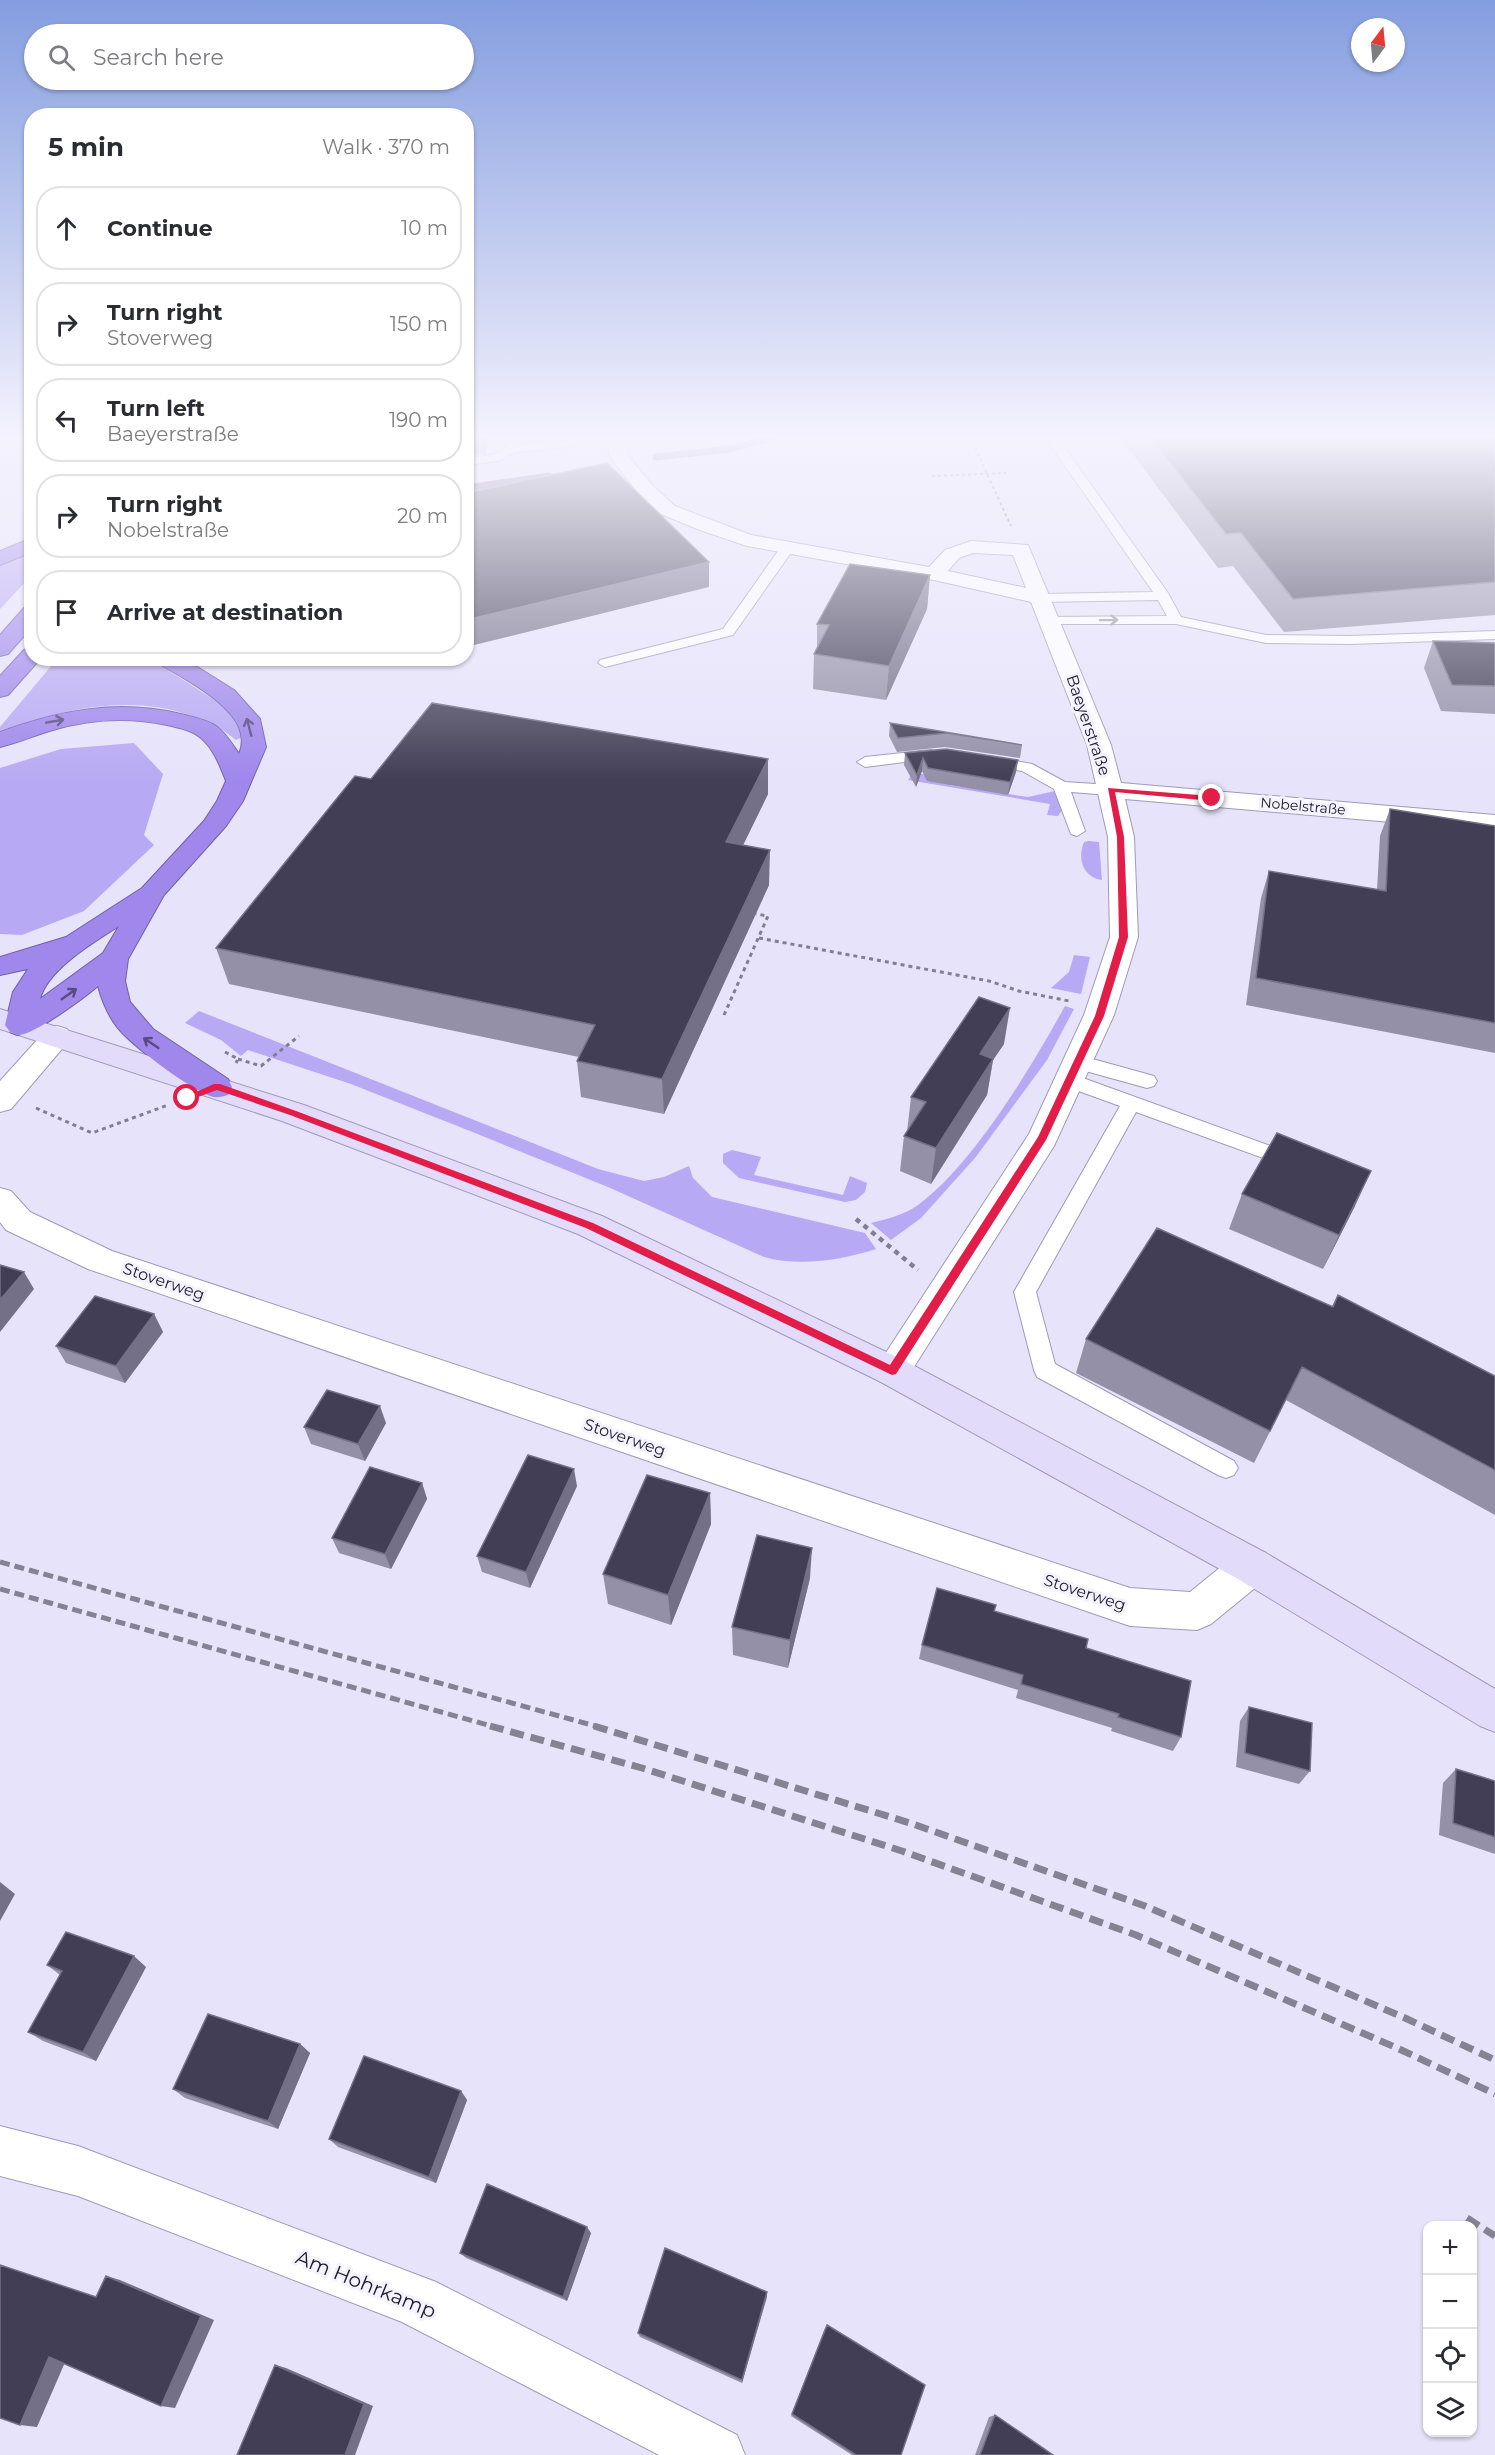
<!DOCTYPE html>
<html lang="en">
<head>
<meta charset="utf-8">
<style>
	:root { --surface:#fff; --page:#f7f7f7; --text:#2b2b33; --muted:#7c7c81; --line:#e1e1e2 }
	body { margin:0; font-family:Montserrat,sans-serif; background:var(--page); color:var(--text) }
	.controls { position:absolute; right:18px; bottom:18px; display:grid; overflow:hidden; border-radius:12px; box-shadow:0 2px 4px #0004 }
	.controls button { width:54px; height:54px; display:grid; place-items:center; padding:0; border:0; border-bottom:2px solid var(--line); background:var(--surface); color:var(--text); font:30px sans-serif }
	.compass { position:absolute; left:1351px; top:18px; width:54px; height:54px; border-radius:50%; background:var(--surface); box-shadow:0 2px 4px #0004; rotate:16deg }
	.stop { position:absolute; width:18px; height:18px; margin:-14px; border:4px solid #e11d48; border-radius:50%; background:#fff }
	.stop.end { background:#e11d48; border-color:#fff; box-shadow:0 2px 6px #0008 }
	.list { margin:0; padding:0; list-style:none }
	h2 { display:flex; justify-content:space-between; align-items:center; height:78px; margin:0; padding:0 24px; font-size:26px }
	h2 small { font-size:20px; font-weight:400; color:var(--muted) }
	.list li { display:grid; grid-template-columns:39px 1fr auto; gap:18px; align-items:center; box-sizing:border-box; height:84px; margin:0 12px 12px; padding:0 12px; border:2px solid var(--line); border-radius:24px }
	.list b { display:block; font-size:22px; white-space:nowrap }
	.list p { margin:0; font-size:20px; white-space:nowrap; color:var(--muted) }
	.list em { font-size:20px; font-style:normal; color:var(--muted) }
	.icon { flex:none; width:33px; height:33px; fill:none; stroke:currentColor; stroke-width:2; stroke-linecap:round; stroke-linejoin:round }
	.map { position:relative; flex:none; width:1495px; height:2455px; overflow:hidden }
	.search { position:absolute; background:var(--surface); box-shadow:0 2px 4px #0004; left:24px; top:24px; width:450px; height:66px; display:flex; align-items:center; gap:15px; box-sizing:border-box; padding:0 21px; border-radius:33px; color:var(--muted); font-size:22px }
	.panel { position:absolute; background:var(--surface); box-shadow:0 2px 4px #0004; left:24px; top:108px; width:450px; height:558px; border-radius:24px }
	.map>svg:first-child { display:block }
	.green { fill:#b8a9f4 }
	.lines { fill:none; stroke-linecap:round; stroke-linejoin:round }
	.stream { stroke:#6c5e9e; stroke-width:7 }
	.lane-casing { stroke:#9f9ab6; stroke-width:2 }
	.street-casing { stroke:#9f9ab6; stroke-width:2 }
	.secondary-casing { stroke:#9f9ab6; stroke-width:2 }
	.highway-casing { stroke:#7161a6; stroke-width:2 }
	.path-far2 { stroke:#827f90; stroke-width:2; stroke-dasharray:3 3; stroke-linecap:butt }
	.path-far1 { stroke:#827f90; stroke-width:3; stroke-dasharray:4 4; stroke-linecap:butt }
	.path { stroke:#827f90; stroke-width:4.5; stroke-dasharray:5 5; stroke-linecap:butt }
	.lane { fill:#fff; fill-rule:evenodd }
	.street { fill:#fff; fill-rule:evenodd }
	.secondary { fill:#e2dbf9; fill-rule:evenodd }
	.highway { fill:#9f87ec; fill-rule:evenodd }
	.rail-far1 { stroke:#858293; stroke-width:5; stroke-dasharray:10 5; stroke-linecap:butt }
	.rail { stroke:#858293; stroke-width:7; stroke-dasharray:14 7; stroke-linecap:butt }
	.wall { fill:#9490a8 }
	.shaded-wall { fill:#747088 }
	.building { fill:#423e56; stroke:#747088; stroke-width:1.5 }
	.oneway { stroke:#99989d }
	.oneway2 { stroke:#574b7f }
	.route { fill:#e11d48 }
	.labels { text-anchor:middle; stroke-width:6; stroke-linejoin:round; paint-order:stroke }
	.far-street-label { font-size:14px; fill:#1c1a25; stroke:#f4f2fe }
	.street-label { font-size:16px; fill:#1c1a25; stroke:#f4f2fe }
	.near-street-label { font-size:20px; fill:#1c1a25; stroke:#f4f2fe }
</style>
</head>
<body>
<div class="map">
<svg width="1495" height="2455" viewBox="0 0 1495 2455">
	<rect width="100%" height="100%" fill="#e7e3fb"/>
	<path class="green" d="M 31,551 L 31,576 L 0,609 L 0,565 Z
		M 149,658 L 227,708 L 243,737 L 236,740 C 229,735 222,729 214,724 C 208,720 199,718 192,716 C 128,693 62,710 0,731 L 0,727 L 57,659 Z
		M 134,743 L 163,774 L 144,835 L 154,845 L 84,911 L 22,935 L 0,934 L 0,768 L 61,749 Z
		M 912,774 L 928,774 L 950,783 L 950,785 L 1028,797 L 1055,791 L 1062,810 L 1058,816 L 1047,815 L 1050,804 L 908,780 Z
		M 1089,841 L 1099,842 L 1102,880 C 1083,877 1077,859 1084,842 Z
		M 1074,955 L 1090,957 L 1081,994 L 1051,988 L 1069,972 Z
		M 1065,1006 L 1074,1009 L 1047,1060 L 975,1158 L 921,1218 L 891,1240 L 871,1223 C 887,1219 904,1215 918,1205 C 973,1165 1032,1066 1065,1006 Z
		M 199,1011 L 598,1169 L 644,1181 L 664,1177 L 689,1166 L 693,1178 L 712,1197 L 865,1233 L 876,1249 C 841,1260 800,1267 764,1257 L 608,1187 L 475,1133 L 351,1084 L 248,1050 L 241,1056 L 221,1040 L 185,1023 Z
		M 732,1150 L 761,1157 L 754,1175 L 843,1195 L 850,1176 L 867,1183 L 865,1192 L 856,1200 L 845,1202 L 739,1178 L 723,1163 L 723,1154 Z"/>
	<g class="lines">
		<path class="stream" d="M 656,457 L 730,449 L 773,437
			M 466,488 L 549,476"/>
		<defs>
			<path id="lane" d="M 512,437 L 524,437 L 521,445 L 579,437 L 576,443 L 569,447 L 516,452 L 498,461 L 466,465 L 466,457 C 486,456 504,458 512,437 Z
				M 1045,437 L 1057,437 L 1168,593 L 1181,617 L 1266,635 L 1350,636 L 1495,631 L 1495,639 L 1350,644 L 1266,643 L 1176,624 L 1045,624 L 1043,621 L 1050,617 L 1167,616 L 1158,600 L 1040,602 L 1033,598 L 1040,594 L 1153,592 Z
				M 788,543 L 795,547 L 733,635 L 605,667 L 598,663 L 600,660 L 723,629 L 783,544 Z
				M 931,750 L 936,752 L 939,755 L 936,758 L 865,767 L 857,762 L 865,757 Z
				M 989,756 L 1032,764 L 1065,782 L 1110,785 L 1118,790 L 1110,795 L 1071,792 L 1085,831 L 1077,836 L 1071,834 L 1054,789 L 1022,771 L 984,764 L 981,761 L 984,758 Z
				M 1078,1055 L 1154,1076 L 1157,1081 L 1154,1086 L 1147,1088 L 1071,1067 L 1068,1062 L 1071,1057 Z
				M 1069,1073 L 1298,1156 L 1301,1161 L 1298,1166 L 1291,1168 L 1136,1112 L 1036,1292 L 1055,1364 L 1234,1461 L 1238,1468 L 1234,1475 L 1226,1478 L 1218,1475 L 1037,1377 L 1034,1370 L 1014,1292 L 1120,1106 L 1062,1085 L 1059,1080 L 1062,1075 Z"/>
			<path id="street" d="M 606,437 L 624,437 L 628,456 L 653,486 L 675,506 L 751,535 L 929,567 L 945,550 L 971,541 L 1028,545 L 1111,745 L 1121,783 L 1495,815 L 1495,831 L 1125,799 L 1134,837 L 1138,937 L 1114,1015 L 1054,1146 L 905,1381 L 892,1386 L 879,1381 L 874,1371 L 1029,1134 L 1084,1015 L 1110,937 L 1108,837 L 1087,745 L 1031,602 L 934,580 L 747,546 L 697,529 L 661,514 L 639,494 L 610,457 ZM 973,553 L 1013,555 L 1026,588 L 948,571 L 959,558 Z
				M 57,1026 L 67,1029 L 72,1036 L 67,1043 L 11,1109 L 0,1112 L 0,1081 L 47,1029 Z
				M 0,1188 L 11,1191 L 30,1212 L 112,1251 L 1130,1588 L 1190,1592 L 1238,1553 L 1252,1548 L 1266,1553 L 1272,1566 L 1266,1579 L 1211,1624 L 1197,1630 L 1130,1626 L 88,1269 L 6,1230 L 0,1222 Z
				M 0,2126 L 78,2146 L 436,2282 L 737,2435 L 745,2455 L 659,2455 L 402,2322 L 78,2196 L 0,2176 Z"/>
			<path id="secondary" d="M 0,1009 L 304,1105 L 602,1216 L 905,1361 L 1266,1553 L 1495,1689 L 1495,1732 L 1480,1726 L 1238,1579 L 879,1381 L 578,1234 L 282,1121 L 0,1029 Z"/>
			<path id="highway" d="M 32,538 L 32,552 L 0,565 L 0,551 Z
				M 32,607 L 32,627 L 8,654 L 0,656 L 0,635 L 24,608 Z
				M 32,648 L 32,658 L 41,658 L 8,695 L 0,697 L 0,676 L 24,650 Z
				M 155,658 L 183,658 L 234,690 L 260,719 L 266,747 L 243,801 L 226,826 L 164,895 L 128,959 L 125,981 L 130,1002 L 153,1029 L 228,1079 L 232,1087 L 228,1095 C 223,1096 219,1098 214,1097 C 194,1093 131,1045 117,1027 C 108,1015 102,1001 98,986 C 85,997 34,1035 19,1035 C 16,1035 13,1033 10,1032 L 5,1025 L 13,992 L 28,969 L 0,975 L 0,957 L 66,937 L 142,888 L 204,821 L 217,801 L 226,781 C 220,766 214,749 201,738 C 192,730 179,728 167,725 C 129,717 90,719 53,730 C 35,735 18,743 0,747 L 0,732 C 60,710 118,699 181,714 C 192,717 206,719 216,726 C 226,733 232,744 239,754 C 257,713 185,680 158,663 ZM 119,926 L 103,953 L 40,999 C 48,969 94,942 119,926 Z"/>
		</defs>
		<use href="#lane" class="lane-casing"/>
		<use href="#street" class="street-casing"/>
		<use href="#secondary" class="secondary-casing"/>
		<use href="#highway" class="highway-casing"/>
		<path class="path-far2" d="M 970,437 L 1011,526
			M 932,476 L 1006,473"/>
		<path class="path-far1" d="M 759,938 L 989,981 L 1019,991 L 1069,1001
			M 724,1015 L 768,916 L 756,914
			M 225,1052 L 238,1059 L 236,1063
			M 238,1059 L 261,1066 L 299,1036
			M 36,1108 L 92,1133 L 168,1105"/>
		<path class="path" d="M 856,1219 L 918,1270"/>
		<use href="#lane" class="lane"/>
		<use href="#street" class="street"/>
		<use href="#secondary" class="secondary"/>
		<use href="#highway" class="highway"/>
		<path class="rail-far1" d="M 0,1562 L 599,1727
			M 0,1589 L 495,1727"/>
		<path class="rail" d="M 490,1726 L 642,1768 L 902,1851 L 1136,1935 L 1397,2048 L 1495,2094
			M 594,1726 L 910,1823 L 1145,1906 L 1405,2018 L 1495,2060
			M 1467,2218 L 1495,2236"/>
	</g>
	<path class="wall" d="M 466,437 L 489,437 L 485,454 L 466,454 Z
		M 1120,437 L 1495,437 L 1495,615 L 1284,632 L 1233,566 L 1218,568 Z
		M 930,575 L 927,609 L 886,700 L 813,689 L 814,654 L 817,649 L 817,624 Z
		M 1433,641 L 1495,643 L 1495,714 L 1441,711 L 1424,668 Z
		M 890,723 L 1022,745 L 1020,758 L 945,747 L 897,752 L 889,736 Z
		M 905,753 L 1018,760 L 1016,772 L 1008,795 L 927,781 L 922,771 L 916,787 L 904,765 Z
		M 768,759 L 768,794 L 743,845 L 769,885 L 664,1114 L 581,1097 L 577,1061 L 579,1057 L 229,984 L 216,948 L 371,779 Z
		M 1390,809 L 1495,826 L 1495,1053 L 1246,1005 L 1261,898 L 1269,871 L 1377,890 L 1380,836 Z
		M 1004,1044 L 993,1060 L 987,1095 L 931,1184 L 900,1171 L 904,1136 L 907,1132 L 911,1097 Z
		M 1242,1194 L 1355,1206 L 1323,1269 L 1229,1229 Z
		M 1338,1295 L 1495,1376 L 1495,1515 L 1286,1400 L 1254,1463 L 1076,1373 L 1086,1339 L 1332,1306 Z
		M 154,1314 L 163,1332 L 125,1383 L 66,1363 L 56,1346 Z
		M 386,1423 L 365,1461 L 311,1444 L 304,1427 Z
		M 422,1483 L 427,1499 L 391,1569 L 339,1553 L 332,1538 Z
		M 577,1486 L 530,1588 L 482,1572 L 477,1556 Z
		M 710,1493 L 711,1524 L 671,1625 L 608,1604 L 603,1574 Z
		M 810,1578 L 788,1668 L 733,1655 L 732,1627 Z
		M 994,1611 L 1086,1648 L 1181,1737 L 1173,1751 L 1111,1731 L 1112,1728 L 1016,1698 L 1018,1690 L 919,1659 L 922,1645 Z
		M 1249,1707 L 1310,1771 L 1299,1784 L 1236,1767 L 1240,1721 Z
		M 1456,1769 L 1495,1781 L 1495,1854 L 1439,1835 L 1443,1783 Z
		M 47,1965 L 146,1967 L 96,2061 L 43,2041 L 28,2032 L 60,1975 Z
		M 300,2044 L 310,2053 L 278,2129 L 185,2098 L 173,2089 Z
		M 461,2091 L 467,2100 L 436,2183 L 338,2147 L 329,2139 Z
		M 591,2233 L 567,2301 L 466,2258 L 460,2253 Z
		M 767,2292 L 742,2383 L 640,2337 L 638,2333 Z
		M 825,2328 L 901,2455 L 852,2455 L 791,2416 Z
		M 995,2415 L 1053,2455 L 975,2455 L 989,2417 Z"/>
	<path class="shaded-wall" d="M 483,437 L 489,437 L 485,454 Z
		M 709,562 L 709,587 L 466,647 L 466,620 Z
		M 930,575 L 927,609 L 886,700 L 889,666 Z
		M 923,758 L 922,771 L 916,787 L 917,775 Z
		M 768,759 L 768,794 L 727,878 L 726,842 Z
		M 1018,760 L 1016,772 L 1008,795 L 1010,782 Z
		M 770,850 L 769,885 L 664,1114 L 662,1079 Z
		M 1010,1008 L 1004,1044 L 993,1060 L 987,1095 L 931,1184 L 936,1148 L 980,1054 Z
		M 1371,1171 L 1355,1206 L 1323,1269 L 1339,1235 Z
		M 24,1272 L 34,1289 L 0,1332 L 0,1300 Z
		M 154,1314 L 163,1332 L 125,1383 L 116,1366 Z
		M 380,1406 L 386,1423 L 365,1461 L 358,1444 Z
		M 574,1469 L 577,1486 L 530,1588 L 526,1572 Z
		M 422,1483 L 427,1499 L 391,1569 L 385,1554 Z
		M 710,1493 L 711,1524 L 671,1625 L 668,1595 Z
		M 812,1548 L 810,1578 L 788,1668 L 790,1640 Z
		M 0,1882 L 15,1894 L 0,1921 Z
		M 134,1956 L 146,1967 L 96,2061 L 83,2052 Z
		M 300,2044 L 310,2053 L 278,2129 L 268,2121 Z
		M 461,2091 L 467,2100 L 436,2183 L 429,2177 Z
		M 587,2227 L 591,2233 L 567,2301 L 563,2297 Z
		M 106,2276 L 120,2280 L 214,2320 L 175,2408 L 161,2406 Z
		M 767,2292 L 767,2297 L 742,2383 L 742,2380 Z
		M 49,2357 L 66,2360 L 37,2427 L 20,2425 Z
		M 275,2365 L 286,2368 L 373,2406 L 355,2455 L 345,2455 Z"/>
	<path class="building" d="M 1150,437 L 1495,437 L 1495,582 L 1293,599 L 1241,533 L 1226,534 Z
		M 607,463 L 709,562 L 466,620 L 466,493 Z
		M 850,564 L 930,575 L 889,666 L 814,654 L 829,625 L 817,624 Z
		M 1433,641 L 1495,643 L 1495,686 L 1452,685 Z
		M 432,703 L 768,759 L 726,842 L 770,850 L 662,1079 L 577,1061 L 595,1025 L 216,948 L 355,776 L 371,779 Z
		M 890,723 L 933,730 L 1022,745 L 947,733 L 898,738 Z
		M 946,749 L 1018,760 L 1010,782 L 928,768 L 923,758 L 917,775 L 905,753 Z
		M 1390,809 L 1495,826 L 1495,1023 L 1256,978 L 1269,871 L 1386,891 Z
		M 979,997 L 1010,1008 L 980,1054 L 993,1059 L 936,1148 L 904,1136 L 926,1102 L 911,1097 Z
		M 1277,1133 L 1371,1171 L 1339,1235 L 1242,1194 Z
		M 1157,1228 L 1333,1307 L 1338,1295 L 1495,1376 L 1495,1470 L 1302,1367 L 1270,1431 L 1086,1339 Z
		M 0,1265 L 24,1272 L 0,1300 Z
		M 95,1296 L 154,1314 L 116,1366 L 56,1346 Z
		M 327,1390 L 380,1406 L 358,1444 L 304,1427 Z
		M 528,1455 L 574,1469 L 526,1572 L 477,1556 Z
		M 370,1467 L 422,1483 L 385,1554 L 332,1538 Z
		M 647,1475 L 710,1493 L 668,1595 L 603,1574 Z
		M 757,1535 L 812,1548 L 790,1640 L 732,1627 Z
		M 937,1588 L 996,1605 L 994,1611 L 1088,1639 L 1086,1648 L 1191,1681 L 1181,1737 L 1118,1717 L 1119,1714 L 1021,1684 L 1023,1675 L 922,1645 Z
		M 1249,1707 L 1312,1723 L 1310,1771 L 1245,1753 Z
		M 1456,1769 L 1495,1781 L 1495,1837 L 1453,1823 Z
		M 66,1932 L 134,1956 L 83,2052 L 28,2032 L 62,1971 L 47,1965 Z
		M 208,2014 L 300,2044 L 268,2121 L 173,2089 Z
		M 364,2056 L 461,2091 L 429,2177 L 329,2139 Z
		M 487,2184 L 587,2227 L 563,2297 L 460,2253 Z
		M 665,2248 L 767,2292 L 742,2380 L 638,2333 Z
		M 0,2265 L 96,2297 L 106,2276 L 201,2316 L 161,2406 L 49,2357 L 20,2425 L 0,2418 Z
		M 827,2325 L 925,2385 L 901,2455 L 856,2455 L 792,2414 Z
		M 275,2365 L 364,2404 L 345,2455 L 237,2455 Z
		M 995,2415 L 1053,2455 L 980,2455 Z"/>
	<defs><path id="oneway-shaft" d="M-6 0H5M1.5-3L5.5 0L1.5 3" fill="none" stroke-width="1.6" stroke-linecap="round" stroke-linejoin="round" transform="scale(1.5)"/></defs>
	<use class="oneway" href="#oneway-shaft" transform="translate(1109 620) rotate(-1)"/>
	<g class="oneway2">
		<use href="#oneway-shaft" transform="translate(55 721) rotate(-10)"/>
		<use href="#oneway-shaft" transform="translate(249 727) rotate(-105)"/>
		<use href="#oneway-shaft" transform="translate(69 994) rotate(-35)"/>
		<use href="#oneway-shaft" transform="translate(151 1043) rotate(-146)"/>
	</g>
	<linearGradient id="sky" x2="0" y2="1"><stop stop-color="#849ddf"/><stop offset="0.56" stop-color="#f4f2fd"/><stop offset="1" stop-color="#f4f2fd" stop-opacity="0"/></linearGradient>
	<rect width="1495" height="781" fill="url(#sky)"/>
	<path class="route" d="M 1108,788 L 1212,796 L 1215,798 L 1212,801 L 1115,792 L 1124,837 L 1128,937 L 1104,1016 L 1046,1140 L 896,1374 L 892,1375 L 586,1228 L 290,1115 L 217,1090 L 187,1101 L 183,1098 L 214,1084 L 220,1084 L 296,1111 L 593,1223 L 890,1365 L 1038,1137 L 1095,1016 L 1119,937 L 1117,837 Z"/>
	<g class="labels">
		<g class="far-street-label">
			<text transform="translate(1303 806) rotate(5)" y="5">Nobelstraße</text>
		</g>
		<g class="street-label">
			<text transform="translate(1089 725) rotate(71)" y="6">Baeyerstraße</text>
			<text transform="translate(164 1281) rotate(19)" y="6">Stoverweg</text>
			<text transform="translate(625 1437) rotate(19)" y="6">Stoverweg</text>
			<text transform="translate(1085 1592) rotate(18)" y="6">Stoverweg</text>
		</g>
		<g class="near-street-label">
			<text transform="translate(366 2284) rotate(22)" y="7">Am Hohrkamp</text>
		</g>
	</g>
</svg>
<div class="controls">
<button>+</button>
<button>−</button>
<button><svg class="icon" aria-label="locate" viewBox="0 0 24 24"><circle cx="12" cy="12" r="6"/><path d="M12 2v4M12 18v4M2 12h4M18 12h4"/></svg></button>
<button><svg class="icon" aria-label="layers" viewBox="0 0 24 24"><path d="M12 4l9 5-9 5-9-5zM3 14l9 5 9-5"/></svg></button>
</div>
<svg class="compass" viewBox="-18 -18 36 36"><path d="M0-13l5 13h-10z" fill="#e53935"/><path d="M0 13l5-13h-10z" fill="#7c7c81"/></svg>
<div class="stop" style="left:187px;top:1098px"></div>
<div class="stop end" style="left:1212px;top:798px"></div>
<div class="search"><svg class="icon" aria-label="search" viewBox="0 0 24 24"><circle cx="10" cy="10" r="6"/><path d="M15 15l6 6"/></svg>Search here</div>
<section class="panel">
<h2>5 min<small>Walk · 370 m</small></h2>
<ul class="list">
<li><svg class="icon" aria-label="ahead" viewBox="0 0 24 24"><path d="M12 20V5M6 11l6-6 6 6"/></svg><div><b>Continue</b></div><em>10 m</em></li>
<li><svg class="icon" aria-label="right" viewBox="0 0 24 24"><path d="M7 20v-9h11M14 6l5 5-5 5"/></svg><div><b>Turn right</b><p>Stoverweg</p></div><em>150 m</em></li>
<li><svg class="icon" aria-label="left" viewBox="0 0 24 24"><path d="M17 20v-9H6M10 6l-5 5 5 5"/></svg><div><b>Turn left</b><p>Baeyerstraße</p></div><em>190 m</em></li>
<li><svg class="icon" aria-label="right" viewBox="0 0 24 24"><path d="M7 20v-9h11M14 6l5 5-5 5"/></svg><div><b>Turn right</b><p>Nobelstraße</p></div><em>20 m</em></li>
<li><svg class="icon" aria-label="arrive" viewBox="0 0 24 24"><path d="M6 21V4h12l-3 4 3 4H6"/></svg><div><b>Arrive at destination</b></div></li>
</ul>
</section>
</div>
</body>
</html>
